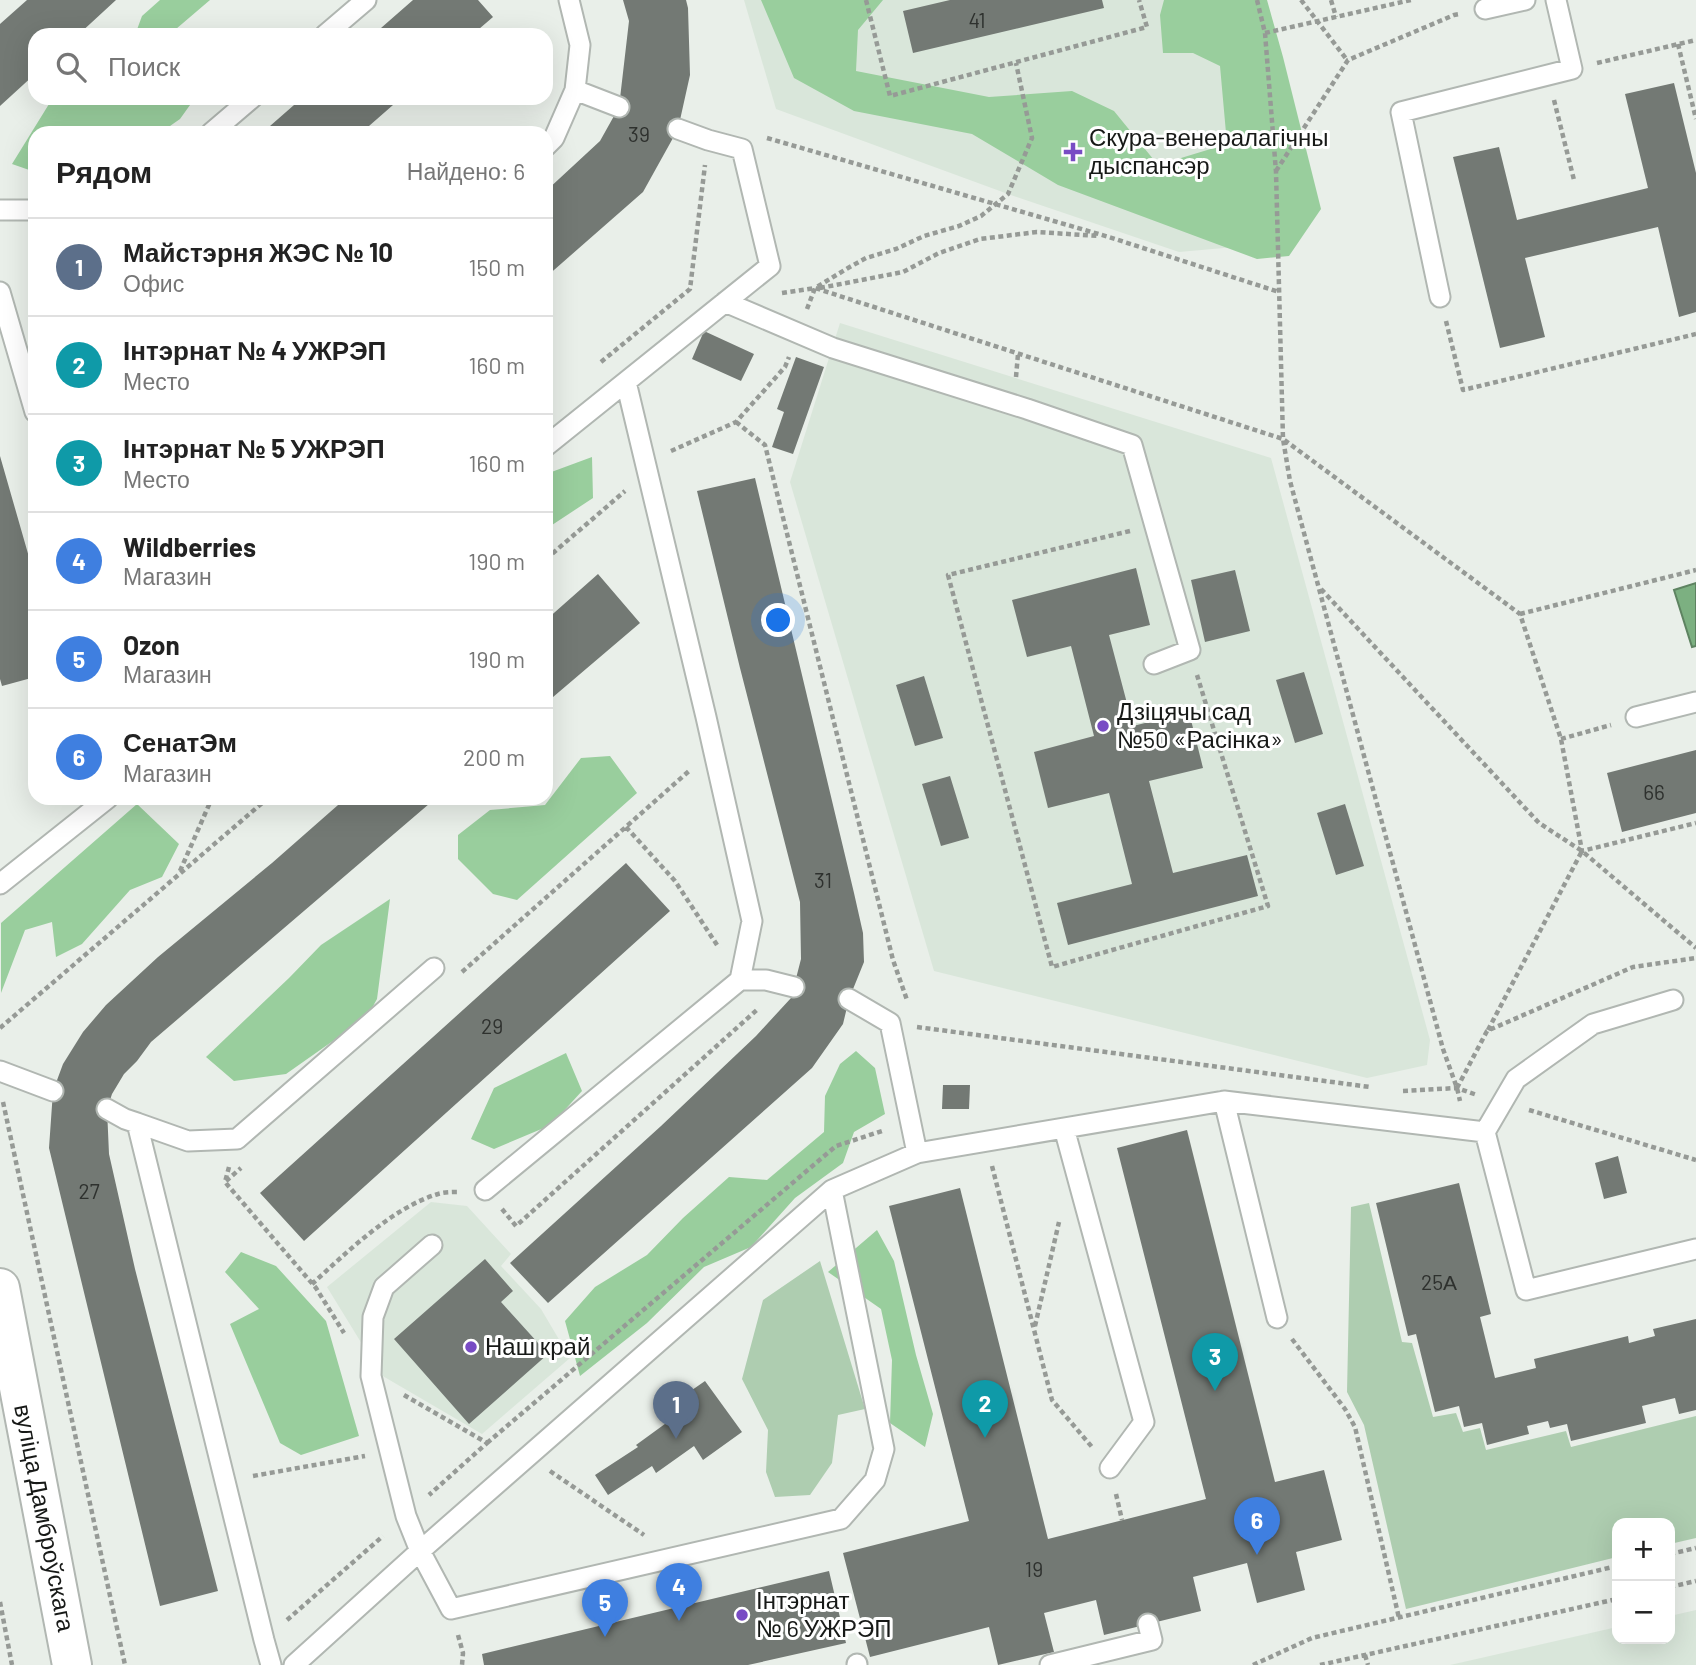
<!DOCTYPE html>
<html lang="ru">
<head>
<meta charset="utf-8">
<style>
	:root { --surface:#fff; --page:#f2f2f2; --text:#222; --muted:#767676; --line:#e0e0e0; --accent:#784bc4 }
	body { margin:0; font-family:Barlow,sans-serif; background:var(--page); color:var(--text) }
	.controls { position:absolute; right:21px; bottom:21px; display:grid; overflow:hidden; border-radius:14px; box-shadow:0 7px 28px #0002 }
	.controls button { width:63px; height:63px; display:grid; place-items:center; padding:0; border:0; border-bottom:2px solid var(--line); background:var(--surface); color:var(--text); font:35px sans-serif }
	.you { position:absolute; left:779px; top:621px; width:24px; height:24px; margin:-18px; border:5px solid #fff; border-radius:50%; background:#1a73e8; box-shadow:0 0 0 10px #1a73e833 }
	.badge { display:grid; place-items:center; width:46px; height:46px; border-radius:50%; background:var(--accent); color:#fff; font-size:23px; font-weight:700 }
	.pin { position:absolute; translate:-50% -58px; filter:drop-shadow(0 2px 4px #0008) }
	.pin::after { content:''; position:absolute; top:37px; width:24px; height:21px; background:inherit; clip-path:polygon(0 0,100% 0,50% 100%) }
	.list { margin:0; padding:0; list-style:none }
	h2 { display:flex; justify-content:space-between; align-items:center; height:91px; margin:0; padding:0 28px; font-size:30px }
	h2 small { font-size:23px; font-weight:400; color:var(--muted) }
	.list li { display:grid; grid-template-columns:46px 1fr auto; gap:21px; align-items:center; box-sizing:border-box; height:98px; padding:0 28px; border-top:2px solid var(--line) }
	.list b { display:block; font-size:26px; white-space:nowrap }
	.list p { margin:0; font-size:23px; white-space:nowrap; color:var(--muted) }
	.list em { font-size:23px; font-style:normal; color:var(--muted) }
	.icon { flex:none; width:38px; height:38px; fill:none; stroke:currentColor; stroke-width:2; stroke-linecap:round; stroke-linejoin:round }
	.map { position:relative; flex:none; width:1696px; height:1665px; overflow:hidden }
	.search { position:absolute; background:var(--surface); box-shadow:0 7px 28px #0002; left:28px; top:28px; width:525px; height:77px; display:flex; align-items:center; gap:18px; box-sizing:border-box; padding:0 24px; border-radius:21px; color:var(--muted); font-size:26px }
	.panel { position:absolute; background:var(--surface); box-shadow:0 7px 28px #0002; left:28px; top:126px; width:525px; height:679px; border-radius:21px }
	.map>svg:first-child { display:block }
	.built { fill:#d9e6da }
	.green { fill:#aecdb0 }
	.forest { fill:#99ce9d }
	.water { fill:#7cb081; stroke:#5e8361; stroke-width:2 }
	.building { fill:#737974 }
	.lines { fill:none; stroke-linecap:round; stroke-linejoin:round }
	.lane-casing { stroke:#b1b7b2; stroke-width:23 }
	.street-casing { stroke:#b1b7b2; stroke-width:42 }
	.path { stroke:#969a96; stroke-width:4.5; stroke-dasharray:5 3.5; stroke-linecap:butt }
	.lane { stroke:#fff; stroke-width:19 }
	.street { stroke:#fff; stroke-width:38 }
	.poi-dot { fill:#784bc4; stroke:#fff; stroke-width:2.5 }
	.labels { text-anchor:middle; stroke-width:6; stroke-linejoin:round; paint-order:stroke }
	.number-label { font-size:21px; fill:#2e312e }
	.poi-label { font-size:24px; fill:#171917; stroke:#fff; text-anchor:start }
	.street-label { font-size:24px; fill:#171917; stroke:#fff }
</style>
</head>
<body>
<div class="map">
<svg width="1696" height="1665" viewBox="0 0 1696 1665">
	<rect width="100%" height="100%" fill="#e9efe9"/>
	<path class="built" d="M 744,0 L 1239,0 L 1235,247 L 1179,252 L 1008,194 L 776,109 Z
		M 840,323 L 1271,458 L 1430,1040 L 1427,1065 L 1367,1078 L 934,971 L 790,482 Z
		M 431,1202 L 467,1206 L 511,1254 L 501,1266 L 541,1309 L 570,1358 L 482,1434 L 381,1375 L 327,1287 Z
		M 1696,1610 L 1696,1665 L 1450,1665 L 1617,1627 L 1617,1639 L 1670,1639 L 1670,1616 Z"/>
	<path class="green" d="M 1369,1203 L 1402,1342 L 1412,1343 L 1433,1417 L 1456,1413 L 1463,1432 L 1480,1428 L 1486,1450 L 1566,1431 L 1571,1447 L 1696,1416 L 1696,1538 L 1670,1544 L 1670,1523 L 1617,1523 L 1617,1557 L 1406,1609 L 1364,1425 L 1347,1392 L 1351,1207 Z
		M 820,1261 L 865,1409 L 838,1415 L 832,1463 L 810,1495 L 775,1497 L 766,1472 L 768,1430 L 742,1379 L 763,1300 Z"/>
	<path class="forest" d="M 160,0 L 210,0 L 169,35 L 135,35 L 142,16 Z
		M 761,0 L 883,0 L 858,30 L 856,71 L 989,97 L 1072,91 L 1114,111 L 1158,165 L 1227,144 L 1220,66 L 1193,53 L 1163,53 L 1160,15 L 1164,0 L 1267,0 L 1283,57 L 1321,209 L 1289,256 L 1257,259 L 1058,185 L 972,134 L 854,111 L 794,78 Z
		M 59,98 L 195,98 L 180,119 L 160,133 L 35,133 L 35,172 L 12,164 L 49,104 Z
		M 592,457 L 593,498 L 549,527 L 546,526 L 546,474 Z
		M 610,756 L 637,793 L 517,900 L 493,894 L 458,859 L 458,835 L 490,810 L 545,805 L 581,758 Z
		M 137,804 L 179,844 L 162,877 L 130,890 L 82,944 L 56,957 L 52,922 L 25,930 L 1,993 L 1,923 Z
		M 390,899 L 377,999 L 367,1017 L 286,1074 L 234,1081 L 206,1057 L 289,978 L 321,945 Z
		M 856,1051 L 875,1068 L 885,1114 L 854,1132 L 843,1163 L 795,1198 L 751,1247 L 704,1267 L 647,1323 L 580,1376 L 565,1321 L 595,1287 L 647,1255 L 683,1218 L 729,1177 L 767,1180 L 824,1132 L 825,1096 L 840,1064 Z
		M 566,1053 L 582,1091 L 551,1125 L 494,1149 L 471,1139 L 494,1088 Z
		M 877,1230 L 894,1261 L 916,1355 L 933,1414 L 925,1447 L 890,1423 L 892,1360 L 881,1309 L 828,1272 Z
		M 241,1252 L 276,1266 L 326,1321 L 359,1436 L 301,1455 L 280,1443 L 230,1324 L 259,1309 L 225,1272 Z"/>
	<path class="water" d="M 1696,583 L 1696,646 L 1692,647 L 1674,590 Z"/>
	<path class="building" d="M 27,0 L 116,0 L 78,35 L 35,35 L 35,74 L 0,106 L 0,24 Z
		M 413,0 L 478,0 L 493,17 L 472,35 L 373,35 Z
		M 623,0 L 686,0 L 688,8 L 690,75 L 678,129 L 643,192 L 546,277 L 546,191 L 600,141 L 619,107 L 629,21 Z
		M 950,0 L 1102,0 L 1104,8 L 913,53 L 903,11 Z
		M 1674,83 L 1696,173 L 1696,312 L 1679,317 L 1658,227 L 1525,258 L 1545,337 L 1500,348 L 1453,157 L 1499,147 L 1517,220 L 1648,188 L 1625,94 Z
		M 302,98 L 401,98 L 361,133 L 262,133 Z
		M 704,331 L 754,354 L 741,381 L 692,359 Z
		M 796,357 L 824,367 L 793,454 L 772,447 L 784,412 L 777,409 Z
		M 0,456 L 35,578 L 35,677 L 2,686 L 0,679 Z
		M 755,478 L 854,893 L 863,933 L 864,962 L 849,999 L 843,1024 L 812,1068 L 548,1303 L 510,1263 L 661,1126 L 756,1036 L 791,998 L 801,959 L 800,902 L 740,668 L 697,491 Z
		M 1136,568 L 1150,625 L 1109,635 L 1133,726 L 1189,712 L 1203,768 L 1149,781 L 1173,873 L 1247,855 L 1258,896 L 1068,945 L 1057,903 L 1132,884 L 1109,793 L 1048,808 L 1034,752 L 1094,736 L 1071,646 L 1027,657 L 1012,600 Z
		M 1235,570 L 1250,631 L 1205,642 L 1191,580 Z
		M 598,574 L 640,623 L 546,703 L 546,620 Z
		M 1304,672 L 1323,734 L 1295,743 L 1276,680 Z
		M 924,676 L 943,738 L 915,746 L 896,685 Z
		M 1696,750 L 1696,813 L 1622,832 L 1607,773 Z
		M 950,776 L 969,838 L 941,846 L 922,784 Z
		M 346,798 L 436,798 L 151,1042 L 137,1061 L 124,1074 L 112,1094 L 107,1109 L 109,1154 L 135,1269 L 218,1591 L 160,1606 L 49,1148 L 53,1091 L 63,1064 L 83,1032 L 106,1005 L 158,957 L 272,863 Z
		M 1345,804 L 1364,866 L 1336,875 L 1317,813 Z
		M 626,863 L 670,911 L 304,1241 L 260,1193 Z
		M 943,1085 L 970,1085 L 969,1109 L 942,1109 Z
		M 1187,1130 L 1275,1482 L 1324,1470 L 1342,1540 L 1296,1552 L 1305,1590 L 1257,1603 L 1247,1563 L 1193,1577 L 1201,1611 L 1104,1635 L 1096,1600 L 1044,1613 L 1054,1652 L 998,1665 L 989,1627 L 870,1657 L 843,1553 L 969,1521 L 889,1206 L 960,1188 L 1048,1539 L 1206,1499 L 1117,1148 Z
		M 1618,1156 L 1627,1193 L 1604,1199 L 1595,1163 Z
		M 1459,1183 L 1491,1314 L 1480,1317 L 1495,1378 L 1536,1368 L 1534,1359 L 1628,1336 L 1629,1343 L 1655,1336 L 1653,1329 L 1696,1319 L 1696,1410 L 1679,1414 L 1675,1398 L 1642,1406 L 1646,1423 L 1571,1441 L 1567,1424 L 1550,1428 L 1548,1421 L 1527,1426 L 1529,1434 L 1487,1445 L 1482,1423 L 1464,1427 L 1459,1406 L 1435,1412 L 1416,1334 L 1408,1336 L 1376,1203 Z
		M 485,1259 L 513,1291 L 501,1302 L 548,1354 L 469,1424 L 394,1339 Z
		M 705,1381 L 742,1432 L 703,1460 L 694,1446 L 656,1473 L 652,1466 L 608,1495 L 595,1475 L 638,1447 L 636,1445 L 669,1421 L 662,1411 Z
		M 829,1571 L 846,1643 L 748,1665 L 484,1665 L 482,1654 Z"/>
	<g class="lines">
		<defs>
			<path id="lane" d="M 1485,9 L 1525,0
				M 325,35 L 366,0
				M 575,90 L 619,107
				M 211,133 L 252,98
				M 546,146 L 554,138 L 575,90 L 580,45 L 569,0
				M 0,210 L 35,210
				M 0,292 L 35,412
				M 1440,297 L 1401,112 L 1572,69 L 1556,0
				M 725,302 L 833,348 L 1027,409 L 1132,445 L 1190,650 L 1154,664
				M 546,446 L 770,266 L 742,149 L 708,140 L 678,129
				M 1636,717 L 1696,702
				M 0,884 L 108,798
				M 740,980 L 766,980 L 794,987
				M 849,999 L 890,1023 L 917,1153
				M 0,1071 L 53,1091
				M 1224,1101 L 1277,1318
				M 107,1109 L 125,1119 L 137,1123 L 264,1640 L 271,1665
				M 137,1123 L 188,1141 L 237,1139 L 434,968
				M 1064,1128 L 1144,1422 L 1110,1468
				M 1485,1132 L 1516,1079 L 1593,1024 L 1673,1000
				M 485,1190 L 740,980 L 752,921 L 706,717 L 626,382
				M 432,1245 L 384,1287 L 373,1317 L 371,1376 L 406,1516 L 420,1551 L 451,1609 L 841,1519 L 875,1480 L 884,1449 L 832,1190
				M 857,1664 L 857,1665
				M 294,1665 L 420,1551 L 832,1190 L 917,1153 L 1224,1101 L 1485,1132 L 1526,1290 L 1696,1249
				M 1050,1665 L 1152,1640 L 1148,1624"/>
			<path id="street" d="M 0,1288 L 72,1665"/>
		</defs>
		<use href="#lane" class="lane-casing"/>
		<use href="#street" class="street-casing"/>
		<path class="path" d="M 866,0 L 890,96 L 1147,27 L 1139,0
			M 1257,0 L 1265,33 L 1276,172 L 1283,439 L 1290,481 L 1443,1049 L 1457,1088 L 1460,1101
			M 1301,0 L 1347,60
			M 1331,0 L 1336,17
			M 1265,33 L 1411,0
			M 1678,44 L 1696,119
			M 1597,63 L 1696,40
			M 1554,100 L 1574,180
			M 767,138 L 1109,237 L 1279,292
			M 1276,171 L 1348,60 L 1454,15 L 1460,14
			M 820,288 L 903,272 L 939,253 L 980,239 L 1037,232 L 1099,236
			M 782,293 L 815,288 L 1283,439 L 1520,614 L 1561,739 L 1582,851 L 1696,823
			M 807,309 L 815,288 L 848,268 L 866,258 L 896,249 L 924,236 L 959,226 L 981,216 L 1008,194 L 1032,138 L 1016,63
			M 1446,321 L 1463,390 L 1696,334
			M 601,362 L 690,289 L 705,165
			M 1016,377 L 1018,354
			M 736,422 L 765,445 L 893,960 L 907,1000
			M 671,451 L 736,422 L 785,367 L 789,357
			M 1130,531 L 948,575 L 1052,967 L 1268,906 L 1197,675
			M 546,559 L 625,491
			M 1321,589 L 1539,823 L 1582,851 L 1696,948
			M 1520,614 L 1696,570
			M 1561,739 L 1611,725
			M 626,827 L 675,881 L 719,948
			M 180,871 L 212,798
			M 462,972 L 689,771
			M 917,1027 L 1370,1087
			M 0,1028 L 268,798
			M 1488,1030 L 1582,851
			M 1457,1088 L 1487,1031 L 1633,967 L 1696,958
			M 1403,1091 L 1457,1088 L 1477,1095
			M 3,1102 L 125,1665
			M 1529,1110 L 1696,1160
			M 992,1166 L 1052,1400 L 1092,1447
			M 229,1167 L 225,1182 L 316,1288 L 344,1333
			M 226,1181 L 241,1168
			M 502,1209 L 516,1226 L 759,1008
			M 312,1284 C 346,1253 393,1207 438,1194 C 444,1192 453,1192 460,1192
			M 1035,1326 L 1059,1222
			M 1292,1339 L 1345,1409 L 1355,1427 L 1399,1618
			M 404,1395 L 487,1443 L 429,1495
			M 487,1443 L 836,1146 L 885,1130
			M 550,1471 L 644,1535
			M 253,1476 L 365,1456
			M 1116,1494 L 1122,1520
			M 1670,1554 L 1696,1548
			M 1670,1587 L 1696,1581
			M 0,1602 L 12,1665
			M 287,1620 L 383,1536
			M 458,1635 L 463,1653 L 462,1665
			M 1365,1655 L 1368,1665
			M 1253,1665 L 1312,1638 L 1617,1566
			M 1320,1665 L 1617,1599"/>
		<use href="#lane" class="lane"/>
		<use href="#street" class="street"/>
	</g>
	<g class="poi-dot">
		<path d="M1069.5 141.5h7v7h7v7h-7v7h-7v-7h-7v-7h7z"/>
		<circle cx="1103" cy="726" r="7"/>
		<circle cx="471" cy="1347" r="7"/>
		<circle cx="742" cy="1615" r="7"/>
	</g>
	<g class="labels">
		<g class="number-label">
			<text x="977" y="28">41</text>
			<text x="639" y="142">39</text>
			<text x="1654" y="800">66</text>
			<text x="823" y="888">31</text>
			<text x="492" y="1034">29</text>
			<text x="89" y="1199">27</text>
			<text x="1439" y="1290">25А</text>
			<text x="1034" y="1577">19</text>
		</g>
		<g class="poi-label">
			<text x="1089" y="146">Скура-венералагічны<tspan x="1089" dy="28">дыспансэр</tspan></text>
			<text x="1117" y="720">Дзіцячы сад<tspan x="1117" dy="28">№50 «Расінка»</tspan></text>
			<text x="485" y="1355">Наш край</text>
			<text x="756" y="1609">Інтэрнат<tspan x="756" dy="28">№ 6 УЖРЭП</tspan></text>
		</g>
		<g class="street-label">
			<text transform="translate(44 1518) rotate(79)" y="8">вуліца Дамброўскага</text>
		</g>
	</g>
</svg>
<div class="controls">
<button>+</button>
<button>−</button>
</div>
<div class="you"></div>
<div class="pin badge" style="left:676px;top:1439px;background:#5c6f8a">1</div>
<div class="pin badge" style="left:985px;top:1438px;background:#0f9aa8">2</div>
<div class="pin badge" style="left:1215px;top:1391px;background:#0f9aa8">3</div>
<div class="pin badge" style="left:679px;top:1621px;background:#3f7fe0">4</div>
<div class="pin badge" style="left:605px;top:1637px;background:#3f7fe0">5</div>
<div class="pin badge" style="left:1257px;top:1555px;background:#3f7fe0">6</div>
<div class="search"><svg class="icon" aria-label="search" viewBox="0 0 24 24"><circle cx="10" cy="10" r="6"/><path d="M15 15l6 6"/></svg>Поиск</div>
<section class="panel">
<h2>Рядом<small>Найдено: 6</small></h2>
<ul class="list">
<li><span class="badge" style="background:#5c6f8a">1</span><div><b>Майстэрня ЖЭС № 10</b><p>Офис</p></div><em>150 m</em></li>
<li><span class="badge" style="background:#0f9aa8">2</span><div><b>Інтэрнат № 4 УЖРЭП</b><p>Место</p></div><em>160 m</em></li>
<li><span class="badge" style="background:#0f9aa8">3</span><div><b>Інтэрнат № 5 УЖРЭП</b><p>Место</p></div><em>160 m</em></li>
<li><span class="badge" style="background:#3f7fe0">4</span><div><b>Wildberries</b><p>Магазин</p></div><em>190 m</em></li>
<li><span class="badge" style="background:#3f7fe0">5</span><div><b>Ozon</b><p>Магазин</p></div><em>190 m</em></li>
<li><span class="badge" style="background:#3f7fe0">6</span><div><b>СенатЭм</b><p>Магазин</p></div><em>200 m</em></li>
</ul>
</section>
</div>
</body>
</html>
